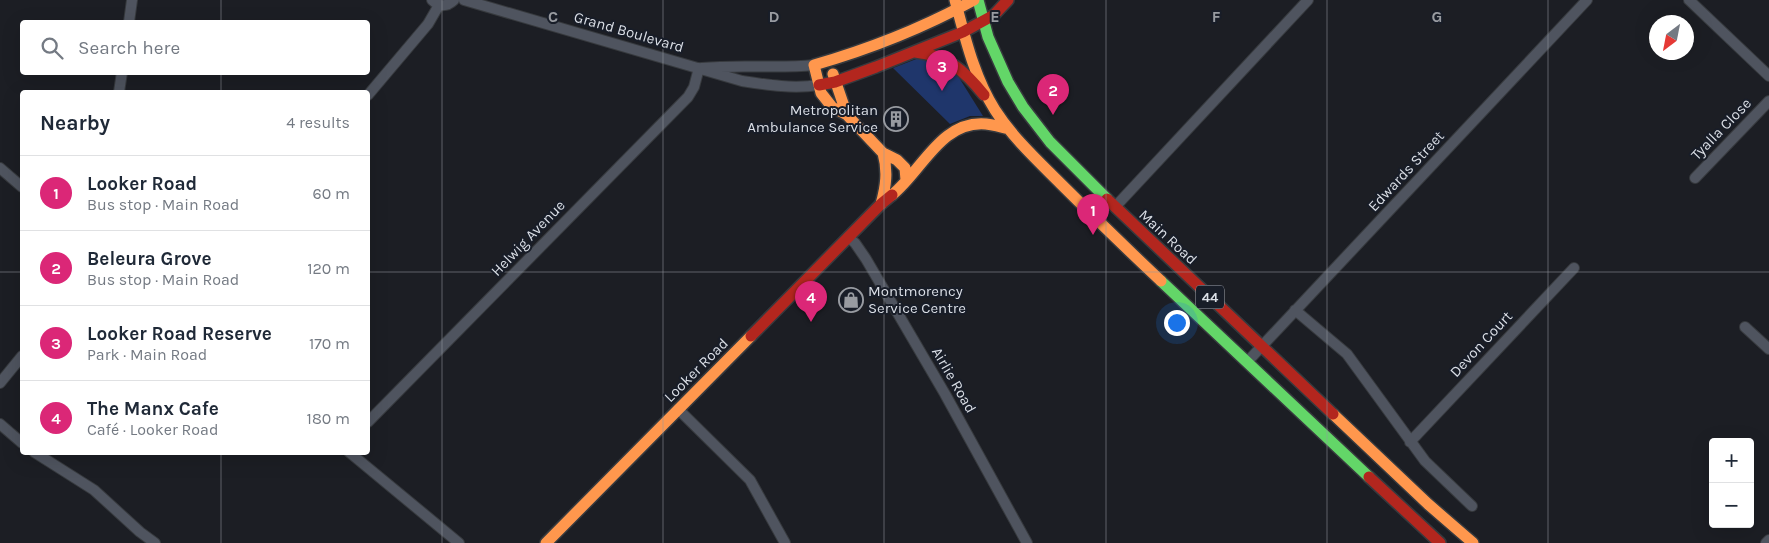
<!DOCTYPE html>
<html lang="en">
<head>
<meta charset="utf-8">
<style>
	:root { --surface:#fff; --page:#f2f2f3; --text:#1f2937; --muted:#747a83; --line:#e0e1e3; --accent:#db2777 }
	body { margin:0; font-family:Karla,sans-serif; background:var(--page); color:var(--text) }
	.controls { position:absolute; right:15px; bottom:15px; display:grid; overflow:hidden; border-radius:5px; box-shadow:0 5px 20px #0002 }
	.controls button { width:45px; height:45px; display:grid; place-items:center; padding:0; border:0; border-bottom:1px solid var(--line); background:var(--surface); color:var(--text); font:25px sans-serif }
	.compass { position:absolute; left:1649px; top:15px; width:45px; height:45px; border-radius:50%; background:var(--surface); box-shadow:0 5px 20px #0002; rotate:212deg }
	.you { position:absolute; left:1176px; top:322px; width:18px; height:18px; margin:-12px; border:4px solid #fff; border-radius:50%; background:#1a73e8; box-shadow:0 0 0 8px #1a73e833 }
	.badge { display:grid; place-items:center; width:32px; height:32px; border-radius:50%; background:var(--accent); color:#fff; font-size:16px; font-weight:700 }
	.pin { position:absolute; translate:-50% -41px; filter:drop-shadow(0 1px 2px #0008) }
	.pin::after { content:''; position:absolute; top:26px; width:18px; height:15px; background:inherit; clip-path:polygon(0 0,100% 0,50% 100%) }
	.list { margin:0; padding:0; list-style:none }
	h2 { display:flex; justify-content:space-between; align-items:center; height:65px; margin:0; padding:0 20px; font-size:21px }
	h2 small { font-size:16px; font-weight:400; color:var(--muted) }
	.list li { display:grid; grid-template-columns:32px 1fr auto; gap:15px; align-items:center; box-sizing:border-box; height:75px; padding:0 20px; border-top:1px solid var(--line) }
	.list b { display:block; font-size:19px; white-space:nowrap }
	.list p { margin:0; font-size:16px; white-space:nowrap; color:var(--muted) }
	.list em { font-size:16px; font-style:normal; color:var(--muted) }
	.icon { flex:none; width:28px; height:28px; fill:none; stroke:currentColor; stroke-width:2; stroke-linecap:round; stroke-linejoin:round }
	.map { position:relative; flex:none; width:1769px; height:543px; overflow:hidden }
	.search { position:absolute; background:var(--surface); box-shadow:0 5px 20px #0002; left:20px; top:20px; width:350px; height:55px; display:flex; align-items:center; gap:12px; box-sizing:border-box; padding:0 18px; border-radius:5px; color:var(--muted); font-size:19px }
	.panel { position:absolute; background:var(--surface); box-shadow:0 5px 20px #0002; left:20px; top:90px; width:350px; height:365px; border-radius:5px }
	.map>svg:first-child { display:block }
	.green { fill:#1f366b }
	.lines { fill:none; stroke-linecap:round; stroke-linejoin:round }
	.street-casing { stroke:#373a3e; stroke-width:12 }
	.fast-casing { stroke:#373a3e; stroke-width:14 }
	.slow-casing { stroke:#373a3e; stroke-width:14 }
	.jam-casing { stroke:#373a3e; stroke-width:14 }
	.street { stroke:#4f545f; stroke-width:10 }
	.fast { stroke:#63d668; stroke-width:11 }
	.slow { stroke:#ff974d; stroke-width:11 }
	.jam { stroke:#b3261e; stroke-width:11 }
	.grid { fill:none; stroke:#989ba1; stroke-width:1; stroke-opacity:0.55 }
	.labels { text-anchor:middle; stroke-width:4; stroke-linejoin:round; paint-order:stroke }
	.shield { fill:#181d28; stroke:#a0a4ac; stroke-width:1 }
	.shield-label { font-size:14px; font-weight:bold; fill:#dadee5 }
	.street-label { font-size:15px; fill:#dadee5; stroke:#181d28 }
	.poi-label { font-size:15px; fill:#dadee5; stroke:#181d28; text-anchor:end }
	.grid-label { font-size:16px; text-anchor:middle; font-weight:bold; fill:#989ba1; stroke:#181d28; stroke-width:4; stroke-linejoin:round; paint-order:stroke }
</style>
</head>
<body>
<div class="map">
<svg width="1769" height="543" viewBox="0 0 1769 543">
	<rect width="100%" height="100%" fill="#1c1e24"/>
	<path class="green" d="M 919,58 L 932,59 L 958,76 L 983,116 L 970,116 L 950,124 L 893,68 Z"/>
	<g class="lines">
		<defs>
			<path id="street" d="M 432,0 C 439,7 447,7 454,0
				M 464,0 L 742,81 C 768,85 793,89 819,85
				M 1689,0 L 1769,76
				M 129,22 L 132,0
				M 702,68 C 740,64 777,69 814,65
				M 119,92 L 122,72
				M 368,95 L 428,24 L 439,5
				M 0,168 L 22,187
				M 1695,178 L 1769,101
				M 1115,207 L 1308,0
				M 848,237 L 855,243 L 866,259 L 945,394 L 1027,543
				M 1295,310 L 1347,354 L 1425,461 L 1472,506
				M 1745,327 L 1769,349
				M 1247,362 L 1587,0
				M 0,383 L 22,356
				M 678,409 L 750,480 L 785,543
				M 368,422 L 688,97 L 694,87 L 699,68
				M 0,424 L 22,443
				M 1410,442 L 1574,268
				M 34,452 L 94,490 L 140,532 L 155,543
				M 349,452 L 459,543
				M 1766,543 L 1769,540"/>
			<path id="fast" d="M 978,0 L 988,37 L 1008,82 L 1023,107 L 1050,142 L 1107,199
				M 1161,281 L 1369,477"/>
			<path id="slow" d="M 955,0 C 965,37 974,77 995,110 C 1013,138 1037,160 1061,184 C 1094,217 1127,249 1161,281
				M 833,74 L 847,115
				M 906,180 L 905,168 L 897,160 L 883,153 L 847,115 L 832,107 L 821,93 L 814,65 C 870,49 923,28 974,0
				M 892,195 C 922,171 941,120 986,124 C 994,125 1002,127 1009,129
				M 881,204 C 886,186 888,171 883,153
				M 1333,414 L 1428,504 L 1473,543
				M 546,543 L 751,336"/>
			<path id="jam" d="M 915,52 C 948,56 964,70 984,95
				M 819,85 L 835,82 L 876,67 L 963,32 L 994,15 L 1008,0
				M 1107,199 L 1333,414
				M 751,336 L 881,204 L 892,195
				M 1369,477 L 1440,543"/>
		</defs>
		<use href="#street" class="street-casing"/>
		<use href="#fast" class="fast-casing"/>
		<use href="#slow" class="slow-casing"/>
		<use href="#jam" class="jam-casing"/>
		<use href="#street" class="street"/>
		<use href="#fast" class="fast"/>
		<use href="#slow" class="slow"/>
		<use href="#jam" class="jam"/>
	</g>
	<path class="grid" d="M 221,0 L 221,22M 442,0 L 442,543M 663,0 L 663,543M 884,0 L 884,543M 1106,0 L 1106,543M 1327,0 L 1327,543M 1548,0 L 1548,543M 221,72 L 221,92M 0,272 L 22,272M 368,272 L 1769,272M 221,452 L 221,543"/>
	<defs>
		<symbol id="building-ring" viewBox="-11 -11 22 22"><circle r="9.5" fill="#181d28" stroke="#989ba1" stroke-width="1.5"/><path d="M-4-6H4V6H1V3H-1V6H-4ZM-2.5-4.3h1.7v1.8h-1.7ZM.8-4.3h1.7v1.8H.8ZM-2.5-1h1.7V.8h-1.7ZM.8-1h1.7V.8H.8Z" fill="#989ba1"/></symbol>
		<symbol id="shop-ring" viewBox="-11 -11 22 22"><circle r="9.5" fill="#181d28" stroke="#989ba1" stroke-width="1.5"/><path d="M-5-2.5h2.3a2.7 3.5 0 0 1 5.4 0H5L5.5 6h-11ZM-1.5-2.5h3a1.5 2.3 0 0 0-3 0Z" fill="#989ba1"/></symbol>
	</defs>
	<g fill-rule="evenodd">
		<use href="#building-ring" x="882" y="105" width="28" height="28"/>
		<use href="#shop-ring" x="837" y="286" width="28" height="28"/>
	</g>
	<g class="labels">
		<rect class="shield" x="1196" y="285.5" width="28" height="23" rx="4"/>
		<g class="shield-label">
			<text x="1210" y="302">44</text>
		</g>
		<g class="street-label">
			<text transform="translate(629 32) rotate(16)" y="5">Grand Boulevard</text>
			<text transform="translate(1721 129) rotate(-46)" y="5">Tyalla Close</text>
			<text transform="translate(1406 171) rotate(-47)" y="5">Edwards Street</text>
			<text transform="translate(1168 237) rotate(43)" y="5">Main Road</text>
			<text transform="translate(528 238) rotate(-46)" y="5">Helwig Avenue</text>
			<text transform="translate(1481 344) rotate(-47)" y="5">Devon Court</text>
			<text transform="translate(696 370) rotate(-45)" y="5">Looker Road</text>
			<text transform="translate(954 380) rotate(60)" y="5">Airlie Road</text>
		</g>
		<g class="poi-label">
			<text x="878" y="115">Metropolitan<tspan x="878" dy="17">Ambulance Service</tspan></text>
			<text x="868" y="296" text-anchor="start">Montmorency<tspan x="868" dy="17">Service Centre</tspan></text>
		</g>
	</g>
	<g class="grid-label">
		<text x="553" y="22">C</text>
		<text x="774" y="22">D</text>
		<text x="995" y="22">E</text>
		<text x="1216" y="22">F</text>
		<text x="1437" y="22">G</text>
	</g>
</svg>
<div class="controls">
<button>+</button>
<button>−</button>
</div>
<svg class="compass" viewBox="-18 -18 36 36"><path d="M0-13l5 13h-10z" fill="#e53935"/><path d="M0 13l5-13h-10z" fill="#747a83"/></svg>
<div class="you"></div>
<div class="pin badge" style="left:1093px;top:235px">1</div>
<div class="pin badge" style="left:1053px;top:115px">2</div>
<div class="pin badge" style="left:942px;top:91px">3</div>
<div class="pin badge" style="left:811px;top:322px">4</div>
<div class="search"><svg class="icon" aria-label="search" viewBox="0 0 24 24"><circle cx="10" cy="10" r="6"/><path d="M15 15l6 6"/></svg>Search here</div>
<section class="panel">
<h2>Nearby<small>4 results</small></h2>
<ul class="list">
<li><span class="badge">1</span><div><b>Looker Road</b><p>Bus stop · Main Road</p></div><em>60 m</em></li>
<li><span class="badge">2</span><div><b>Beleura Grove</b><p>Bus stop · Main Road</p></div><em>120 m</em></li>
<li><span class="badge">3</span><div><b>Looker Road Reserve</b><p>Park · Main Road</p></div><em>170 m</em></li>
<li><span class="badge">4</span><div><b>The Manx Cafe</b><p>Café · Looker Road</p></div><em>180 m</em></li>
</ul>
</section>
</div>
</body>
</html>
